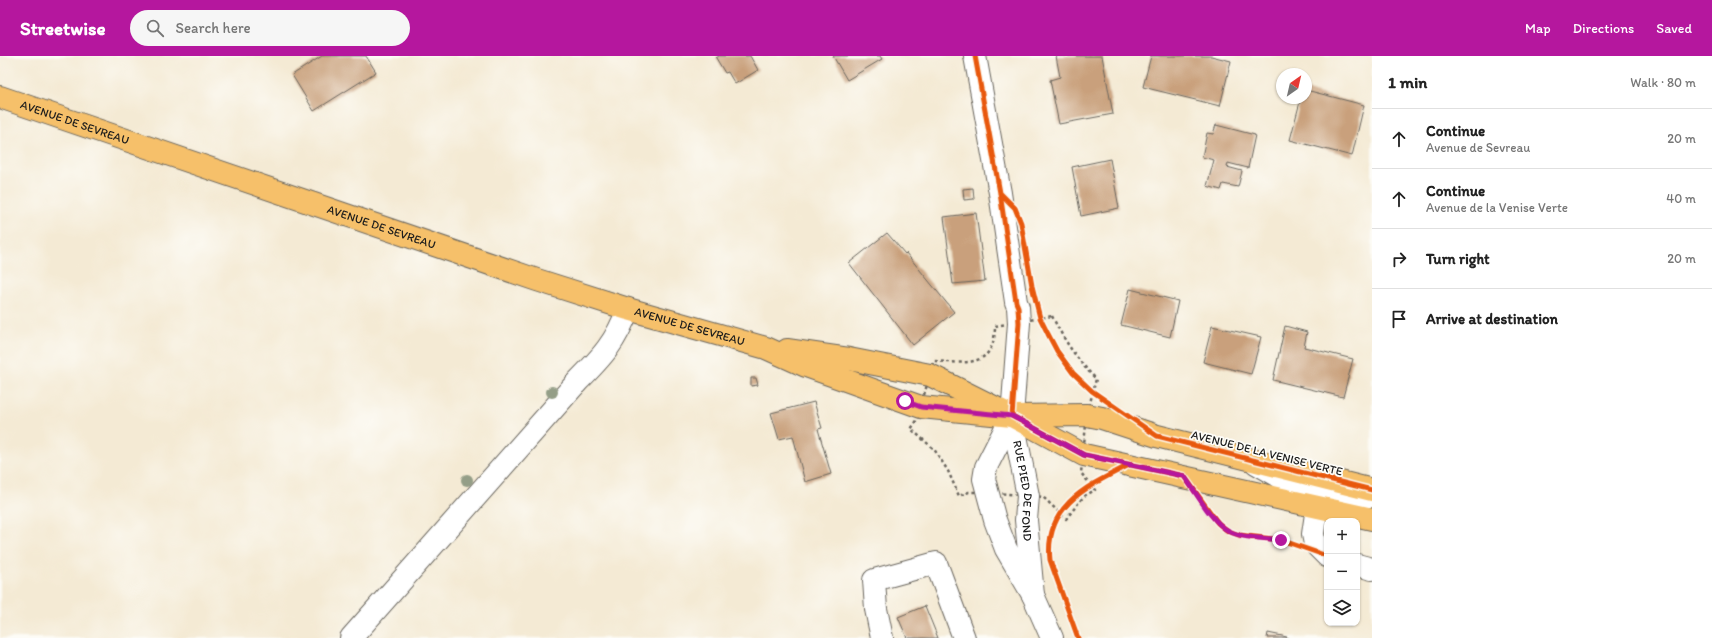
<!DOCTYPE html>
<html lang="en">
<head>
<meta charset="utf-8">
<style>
	:root { --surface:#fff; --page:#f6f6f6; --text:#222; --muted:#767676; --line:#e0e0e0; --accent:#b5179e }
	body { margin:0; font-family:Itim,sans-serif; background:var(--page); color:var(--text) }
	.controls { position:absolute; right:12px; bottom:12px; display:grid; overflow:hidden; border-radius:8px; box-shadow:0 1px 3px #0004 }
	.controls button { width:36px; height:36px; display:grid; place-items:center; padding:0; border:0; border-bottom:1px solid var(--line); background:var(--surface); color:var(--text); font:20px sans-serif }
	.compass { position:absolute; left:1276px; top:12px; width:36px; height:36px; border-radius:50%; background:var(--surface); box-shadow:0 1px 3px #0004; rotate:34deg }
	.stop { position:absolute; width:12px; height:12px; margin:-9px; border:3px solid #b5179e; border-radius:50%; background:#fff }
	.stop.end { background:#b5179e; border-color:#fff; box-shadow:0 1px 4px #0008 }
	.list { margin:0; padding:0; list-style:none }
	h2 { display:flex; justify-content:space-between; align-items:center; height:52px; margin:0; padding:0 16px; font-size:17px }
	h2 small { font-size:13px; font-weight:400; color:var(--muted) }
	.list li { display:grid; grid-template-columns:26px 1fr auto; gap:12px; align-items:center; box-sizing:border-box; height:60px; padding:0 16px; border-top:1px solid var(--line) }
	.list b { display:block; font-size:15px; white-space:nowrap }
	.list p { margin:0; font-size:13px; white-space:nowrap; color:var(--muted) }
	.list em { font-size:13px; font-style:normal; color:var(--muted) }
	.icon { flex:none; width:22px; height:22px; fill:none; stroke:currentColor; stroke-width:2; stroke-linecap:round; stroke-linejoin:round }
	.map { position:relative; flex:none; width:1372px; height:582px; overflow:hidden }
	header { display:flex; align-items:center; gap:24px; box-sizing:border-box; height:56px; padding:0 20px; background:var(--accent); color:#fff }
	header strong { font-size:19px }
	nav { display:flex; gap:22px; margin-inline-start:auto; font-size:14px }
	.search { width:280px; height:36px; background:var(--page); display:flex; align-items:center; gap:10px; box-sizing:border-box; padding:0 14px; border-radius:22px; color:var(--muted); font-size:15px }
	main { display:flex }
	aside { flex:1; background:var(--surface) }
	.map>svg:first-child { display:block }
	.building { fill:#c9a07c }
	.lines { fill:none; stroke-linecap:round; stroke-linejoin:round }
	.minor-casing { stroke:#68645c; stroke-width:24 }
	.major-casing { stroke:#68645c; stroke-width:24 }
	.path { stroke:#68645c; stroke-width:2.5; stroke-dasharray:3 3; stroke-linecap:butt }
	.minor { stroke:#fff; stroke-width:22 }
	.major { stroke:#f6c06b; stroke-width:22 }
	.cycleway-casing { stroke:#fdfcf7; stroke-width:8 }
	.cycleway { stroke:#e8590c; stroke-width:5 }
	.tree { fill:#949e87 }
	.route { stroke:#b5179e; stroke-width:5 }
	.labels { text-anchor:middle; stroke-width:3.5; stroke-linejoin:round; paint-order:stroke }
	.street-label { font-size:12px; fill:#1c1c1c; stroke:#fdfcf7 }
</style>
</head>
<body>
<header>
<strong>Streetwise</strong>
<div class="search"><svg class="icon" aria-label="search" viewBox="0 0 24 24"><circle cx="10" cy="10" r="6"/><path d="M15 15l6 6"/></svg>Search here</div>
<nav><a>Map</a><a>Directions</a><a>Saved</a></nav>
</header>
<main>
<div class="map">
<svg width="1372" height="582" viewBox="0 0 1372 582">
	<rect width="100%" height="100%" fill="#fdfcf7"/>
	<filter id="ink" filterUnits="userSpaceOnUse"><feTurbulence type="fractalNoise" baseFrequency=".025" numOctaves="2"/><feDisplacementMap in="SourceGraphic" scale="8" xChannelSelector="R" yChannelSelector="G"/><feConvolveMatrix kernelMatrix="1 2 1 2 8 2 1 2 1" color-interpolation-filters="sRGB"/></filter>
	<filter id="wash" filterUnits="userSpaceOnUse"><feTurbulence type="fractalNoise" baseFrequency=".012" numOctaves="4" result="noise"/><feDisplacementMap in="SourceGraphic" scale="16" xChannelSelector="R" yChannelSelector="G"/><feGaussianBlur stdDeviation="0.9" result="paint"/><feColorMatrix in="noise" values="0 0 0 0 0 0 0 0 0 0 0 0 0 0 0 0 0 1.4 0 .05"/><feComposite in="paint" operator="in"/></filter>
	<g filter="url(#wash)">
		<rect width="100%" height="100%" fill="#f4ead4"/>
		<g id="blocks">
			<path class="building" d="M 322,0 L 366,0 L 376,16 L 314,55 L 292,19 Z
				M 719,0 L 750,0 L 758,14 L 735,28 L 728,16 L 725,17 L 716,2 Z
				M 833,0 L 880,0 L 882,3 L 847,24 Z
				M 1056,0 L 1102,0 L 1113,58 L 1059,68 L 1050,24 L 1060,21 Z
				M 1151,0 L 1211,0 L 1231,5 L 1220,50 L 1143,31 Z
				M 1306,34 L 1364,49 L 1352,100 L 1290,84 L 1301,42 L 1306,42 Z
				M 1216,69 L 1255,79 L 1248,112 L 1228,107 L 1227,111 L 1242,115 L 1238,131 L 1223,128 L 1221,134 L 1207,130 L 1214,104 L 1202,101 L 1207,77 L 1213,78 Z
				M 1110,103 L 1119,152 L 1081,160 L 1072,111 Z
				M 973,132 L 974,143 L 964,144 L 963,133 Z
				M 976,157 L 985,225 L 953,228 L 944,161 Z
				M 887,177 L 905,198 L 906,197 L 954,256 L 913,289 L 849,207 Z
				M 1130,233 L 1178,245 L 1170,281 L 1121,269 Z
				M 1212,270 L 1261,281 L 1251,318 L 1203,306 Z
				M 1285,270 L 1307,276 L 1304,291 L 1353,303 L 1343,341 L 1273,324 Z
				M 751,322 L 756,322 L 758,329 L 751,330 Z
				M 814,346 L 822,372 L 818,373 L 831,418 L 805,426 L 793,380 L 779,383 L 771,357 Z
				M 925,550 L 938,582 L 907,582 L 898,561 Z
				M 1268,577 L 1287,581 L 1287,582 L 1267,582 Z"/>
		</g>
	</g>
	<g filter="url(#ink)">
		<use href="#blocks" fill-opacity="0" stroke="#68645c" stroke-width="1"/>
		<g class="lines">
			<defs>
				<g id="minor">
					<path id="s1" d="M 975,0 L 1000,137 L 1016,246 L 1018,251 L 1019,267 L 1012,360 L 1028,440 L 1026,464 L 1033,539"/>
					<path d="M 1012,360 L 986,411 L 984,423 L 995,464 L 1006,493 L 1033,539 L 1052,582"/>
					<path d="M 1256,407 L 1313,440 L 1317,451 L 1313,478 L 1315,488 L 1327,500"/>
					<path d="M 1317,451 L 1324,439 L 1329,435 L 1355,441 L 1372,440"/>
					<path d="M 1357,509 L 1372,513"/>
					<path d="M 351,582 L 578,325 C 602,301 616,286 628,253"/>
					<path d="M 882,582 L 876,553 L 874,524 L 936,507 L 964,582"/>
				</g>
				<g id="major">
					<path id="s2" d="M 0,41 L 537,224 L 628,253 L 766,292 L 806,310 L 921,351 L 1012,360 L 1087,359 L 1102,362 L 1157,380 L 1372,434"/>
					<path d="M 787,294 L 849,303 L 930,319 L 1012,360 L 1084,399 L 1372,463"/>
				</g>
			</defs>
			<use href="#minor" class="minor-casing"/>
			<use href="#major" class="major-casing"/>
			<path class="path" d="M 1052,260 C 1064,284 1077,304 1096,323 L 1087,359 L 1081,417 L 1095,434 L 1084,440 L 1066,463 L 1043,441 L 987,436 L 969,436 L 959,440 L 948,415 L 934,393 L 911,373 L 916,366 L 934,305 C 965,307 995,313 995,270 Z"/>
			<use href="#minor" class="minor"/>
			<use href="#major" class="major"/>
			<defs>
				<path id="cycleway" d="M 975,0 L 1000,137 L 1016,246 L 1018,251 L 1019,267 L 1012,360 L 1084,399 L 1184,420 L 1218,467 L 1228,475 L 1239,479 L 1281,484 L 1327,500
					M 1000,137 L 1015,152 L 1021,167 L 1032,230 L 1040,262 L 1048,278 L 1057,295 L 1073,317 L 1092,335 L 1157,380 L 1372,434
					M 1078,582 L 1050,504 C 1044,449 1088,430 1129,409"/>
			</defs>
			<use href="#cycleway" class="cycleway-casing"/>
			<use href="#cycleway" class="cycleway"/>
		</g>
		<g class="tree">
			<circle cx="552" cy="336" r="6"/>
			<circle cx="467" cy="424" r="6"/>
		</g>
	</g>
	<g class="lines" filter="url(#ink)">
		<path class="route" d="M 905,345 L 921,351 L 1012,360 L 1084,399 L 1184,420 C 1196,436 1212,467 1229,475 C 1244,483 1264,482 1281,484"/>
	</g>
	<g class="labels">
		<g class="street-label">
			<text dy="4" stroke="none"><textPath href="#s2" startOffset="79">AVENUE DE SEVREAU</textPath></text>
			<text dy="4" stroke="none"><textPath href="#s2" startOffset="403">AVENUE DE SEVREAU</textPath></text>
			<text dy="4" stroke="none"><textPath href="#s2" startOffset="727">AVENUE DE SEVREAU</textPath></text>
			<text transform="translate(1267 397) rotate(14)" y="4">AVENUE DE LA VENISE VERTE</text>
			<text dy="4" stroke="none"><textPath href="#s1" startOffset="440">RUE PIED DE FOND</textPath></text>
		</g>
	</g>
</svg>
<div class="controls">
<button>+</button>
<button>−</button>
<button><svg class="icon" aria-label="layers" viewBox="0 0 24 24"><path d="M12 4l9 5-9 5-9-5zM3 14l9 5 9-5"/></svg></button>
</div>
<svg class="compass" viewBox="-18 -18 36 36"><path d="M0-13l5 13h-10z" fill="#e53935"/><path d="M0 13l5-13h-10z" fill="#767676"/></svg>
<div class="stop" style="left:905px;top:345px"></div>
<div class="stop end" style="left:1281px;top:484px"></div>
</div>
<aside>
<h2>1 min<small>Walk · 80 m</small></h2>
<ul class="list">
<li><svg class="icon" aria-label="ahead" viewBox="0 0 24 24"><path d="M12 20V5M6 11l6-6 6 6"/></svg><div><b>Continue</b><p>Avenue de Sevreau</p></div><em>20 m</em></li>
<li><svg class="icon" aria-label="ahead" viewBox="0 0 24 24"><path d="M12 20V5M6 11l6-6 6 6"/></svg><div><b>Continue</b><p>Avenue de la Venise Verte</p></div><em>40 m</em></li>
<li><svg class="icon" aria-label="right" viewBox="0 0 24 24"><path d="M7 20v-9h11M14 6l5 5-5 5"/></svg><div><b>Turn right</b></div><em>20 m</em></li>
<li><svg class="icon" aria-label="arrive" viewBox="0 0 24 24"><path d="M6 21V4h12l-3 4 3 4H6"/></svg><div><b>Arrive at destination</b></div></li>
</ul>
</aside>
</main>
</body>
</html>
